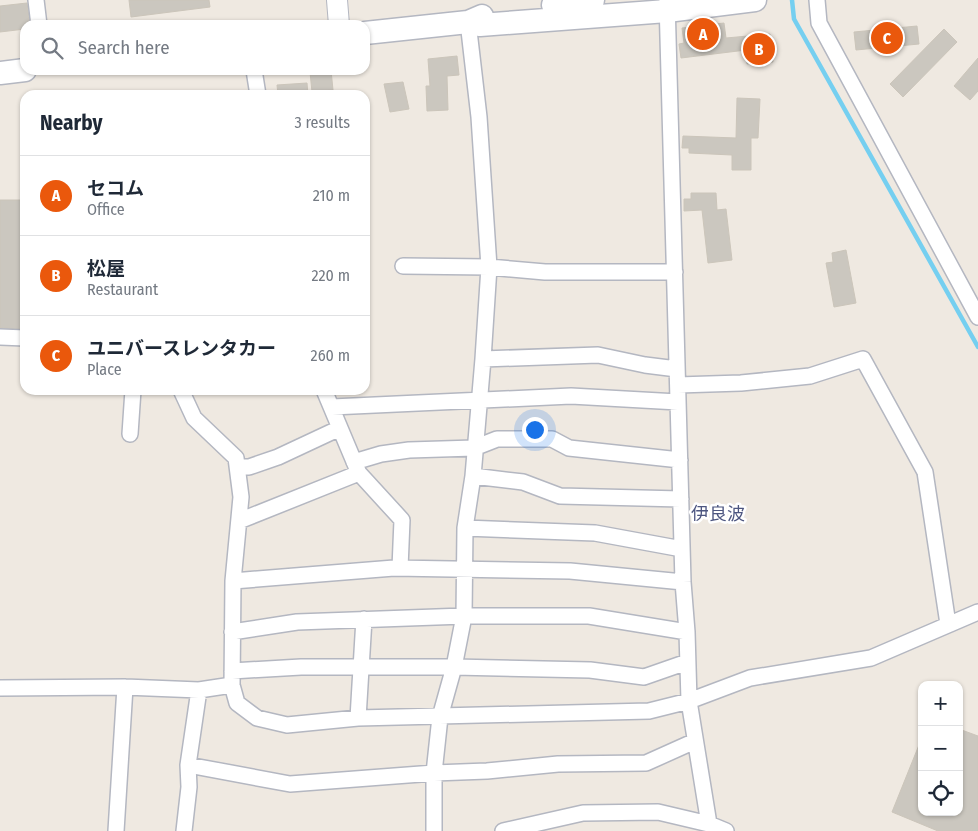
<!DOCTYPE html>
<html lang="en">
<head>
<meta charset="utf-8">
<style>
	:root { --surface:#fff; --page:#f2f2f3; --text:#1f2937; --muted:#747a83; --line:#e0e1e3; --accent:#ea580c }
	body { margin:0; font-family:"Fira Sans Condensed","Noto Sans JP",sans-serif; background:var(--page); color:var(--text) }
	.controls { position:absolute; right:15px; bottom:15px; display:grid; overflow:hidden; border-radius:10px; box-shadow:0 1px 4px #0004 }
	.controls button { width:45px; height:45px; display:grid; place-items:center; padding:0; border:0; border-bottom:1px solid var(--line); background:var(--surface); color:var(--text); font:25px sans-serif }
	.you { position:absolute; left:534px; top:429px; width:18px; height:18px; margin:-12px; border:4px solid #fff; border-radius:50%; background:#1a73e8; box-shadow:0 0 0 8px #1a73e833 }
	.badge { display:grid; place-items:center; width:32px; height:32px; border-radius:50%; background:var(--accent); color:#fff; font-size:16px; font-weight:700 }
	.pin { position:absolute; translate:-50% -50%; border:2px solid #fff; box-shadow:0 1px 5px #0006 }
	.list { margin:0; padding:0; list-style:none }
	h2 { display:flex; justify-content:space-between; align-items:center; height:65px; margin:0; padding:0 20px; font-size:21px }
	h2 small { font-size:16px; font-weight:400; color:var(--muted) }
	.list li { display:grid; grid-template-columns:32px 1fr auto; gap:15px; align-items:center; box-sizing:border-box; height:80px; padding:0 20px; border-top:1px solid var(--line) }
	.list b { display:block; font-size:19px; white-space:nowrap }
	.list p { margin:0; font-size:16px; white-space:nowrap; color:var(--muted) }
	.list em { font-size:16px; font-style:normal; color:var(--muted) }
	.icon { flex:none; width:28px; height:28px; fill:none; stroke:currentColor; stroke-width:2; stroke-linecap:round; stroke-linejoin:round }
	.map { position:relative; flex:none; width:978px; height:831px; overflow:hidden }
	.search { position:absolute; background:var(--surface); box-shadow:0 1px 4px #0004; left:20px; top:20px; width:350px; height:55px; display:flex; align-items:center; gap:12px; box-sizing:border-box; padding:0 18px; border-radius:15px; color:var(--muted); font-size:19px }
	.panel { position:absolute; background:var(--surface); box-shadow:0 1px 4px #0004; left:20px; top:90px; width:350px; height:305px; border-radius:15px }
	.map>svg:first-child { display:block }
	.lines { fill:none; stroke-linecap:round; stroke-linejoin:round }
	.stream { stroke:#75cff0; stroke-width:4.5 }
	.building { fill:#cbc7bf; stroke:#cbc5ba }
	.minor-casing { stroke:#b4b7c1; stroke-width:18 }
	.tertiary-casing { stroke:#b4b7c1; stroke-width:22 }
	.secondary-casing { stroke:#b4b7c1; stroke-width:25 }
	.minor { stroke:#fff; stroke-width:15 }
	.tertiary { stroke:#fff; stroke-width:20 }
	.secondary { stroke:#fff; stroke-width:22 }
	.labels { text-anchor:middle; stroke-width:5; stroke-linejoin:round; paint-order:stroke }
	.quarter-label { font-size:18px; fill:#4d5680; stroke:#fff }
</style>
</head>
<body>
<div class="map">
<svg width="978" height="831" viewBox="0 0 978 831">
	<rect width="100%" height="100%" fill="#efe9e1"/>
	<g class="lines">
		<path class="stream" d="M 792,0 L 794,19 L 978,347"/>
	</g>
	<path class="building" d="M 129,0 L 209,0 L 210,7 L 131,17 Z
		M 27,3 L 30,25 L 25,25 L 25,29 L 0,32 L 0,6 Z
		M 724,23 L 726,38 L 770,34 L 773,62 L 747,64 L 746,50 L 681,58 L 679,44 L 684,43 L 682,28 Z
		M 917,26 L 919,44 L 856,50 L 854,32 Z
		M 944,29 L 957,42 L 903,97 L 890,84 Z
		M 457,56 L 459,75 L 447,76 L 448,110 L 427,111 L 426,86 L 430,86 L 428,59 Z
		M 978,58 L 978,91 L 970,100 L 954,86 Z
		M 331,70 L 333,90 L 312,92 L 310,72 Z
		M 403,82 L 409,109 L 390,112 L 384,84 Z
		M 307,83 L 308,95 L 278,95 L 277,85 Z
		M 737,98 L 760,99 L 758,138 L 751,138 L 751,170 L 732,170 L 732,155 L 689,153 L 689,148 L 682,148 L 683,136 L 736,138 Z
		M 691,193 L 716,193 L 717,210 L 726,209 L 732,260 L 708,263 L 702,210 L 684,211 L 684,199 L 691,199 Z
		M 0,200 L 25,200 L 24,329 L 0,328 Z
		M 846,250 L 856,303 L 834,307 L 826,263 L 833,262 L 832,253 Z
		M 959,729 L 978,736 L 978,831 L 938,831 L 892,812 L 921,740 L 922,812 L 959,812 Z"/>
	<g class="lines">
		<defs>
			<path id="minor" d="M 36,0 L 39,25
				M 817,0 L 819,23 L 978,317
				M 667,1 L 683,582 L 687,632 L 689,701 L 709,824
				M 254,70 L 258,95
				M 403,266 L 489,267 L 545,272 L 675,272
				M 0,337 L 25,338
				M 483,359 L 598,355 L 645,365 L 677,369
				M 678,385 L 741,383 L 810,376 L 863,359 L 925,472 L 948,624
				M 324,390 L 358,471
				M 332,407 L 571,396 L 678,402
				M 130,434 L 133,390
				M 354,462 L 381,454 L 409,450 L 474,448 L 497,439 L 552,439 L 569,448 L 680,460
				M 237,466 L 249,467 L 278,457 L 340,428
				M 473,476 L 523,482 L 560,496 L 681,499
				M 239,521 L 359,473 L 402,520 L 400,568
				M 465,528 L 595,533 L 682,549
				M 233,581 L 394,568 L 570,571 L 683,582
				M 232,632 L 297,622 L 464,616 L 589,616 L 687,632
				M 232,671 L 301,667 L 454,667 L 590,670 L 644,677 L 687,662
				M 232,685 L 237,703 L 257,718 L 287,725 L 358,718 L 649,711 L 689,701 L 750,678 L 871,658 L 978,612
				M 0,688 L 125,687 L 199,690 L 232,685 L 233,581 L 241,497 L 236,458 L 194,418 L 181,390
				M 358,718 L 364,619
				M 188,765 L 290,784 L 434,773 L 487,771 L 558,764 L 646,763 L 695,741
				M 116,831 L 125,687
				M 184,831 L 189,787 L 188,765 L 199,690
				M 434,831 L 434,773 L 440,717 L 454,667 L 464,616 L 465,528 L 473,476 L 483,359 L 489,267 L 479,117 L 468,22
				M 503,831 L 583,813 L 658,812 L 709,824 L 726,831"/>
			<path id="tertiary" d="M 337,0 L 339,25"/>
			<path id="secondary" d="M 553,5 L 593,0
				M 468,22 L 480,25 L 667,11 L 755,0
				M 365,33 L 468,22 L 482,16
				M 0,73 L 25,70"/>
		</defs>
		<use href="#minor" class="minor-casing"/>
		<use href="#tertiary" class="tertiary-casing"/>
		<use href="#secondary" class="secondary-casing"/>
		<use href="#minor" class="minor"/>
		<use href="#tertiary" class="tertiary"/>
		<use href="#secondary" class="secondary"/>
	</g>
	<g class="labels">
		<g class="quarter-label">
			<text x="718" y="520">伊良波</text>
		</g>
	</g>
</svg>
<div class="controls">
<button>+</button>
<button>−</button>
<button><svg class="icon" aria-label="locate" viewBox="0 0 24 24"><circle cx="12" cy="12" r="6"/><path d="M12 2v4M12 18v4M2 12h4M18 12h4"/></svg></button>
</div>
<div class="you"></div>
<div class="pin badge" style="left:703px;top:34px">A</div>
<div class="pin badge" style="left:759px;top:49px">B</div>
<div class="pin badge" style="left:887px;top:38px">C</div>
<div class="search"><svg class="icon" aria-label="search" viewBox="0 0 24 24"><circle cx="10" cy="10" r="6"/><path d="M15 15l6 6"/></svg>Search here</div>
<section class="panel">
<h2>Nearby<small>3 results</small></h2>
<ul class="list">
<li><span class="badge">A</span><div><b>セコム</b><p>Office</p></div><em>210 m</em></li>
<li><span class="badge">B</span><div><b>松屋</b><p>Restaurant</p></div><em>220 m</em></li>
<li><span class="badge">C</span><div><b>ユニバースレンタカー</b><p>Place</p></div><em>260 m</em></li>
</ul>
</section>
</div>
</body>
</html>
